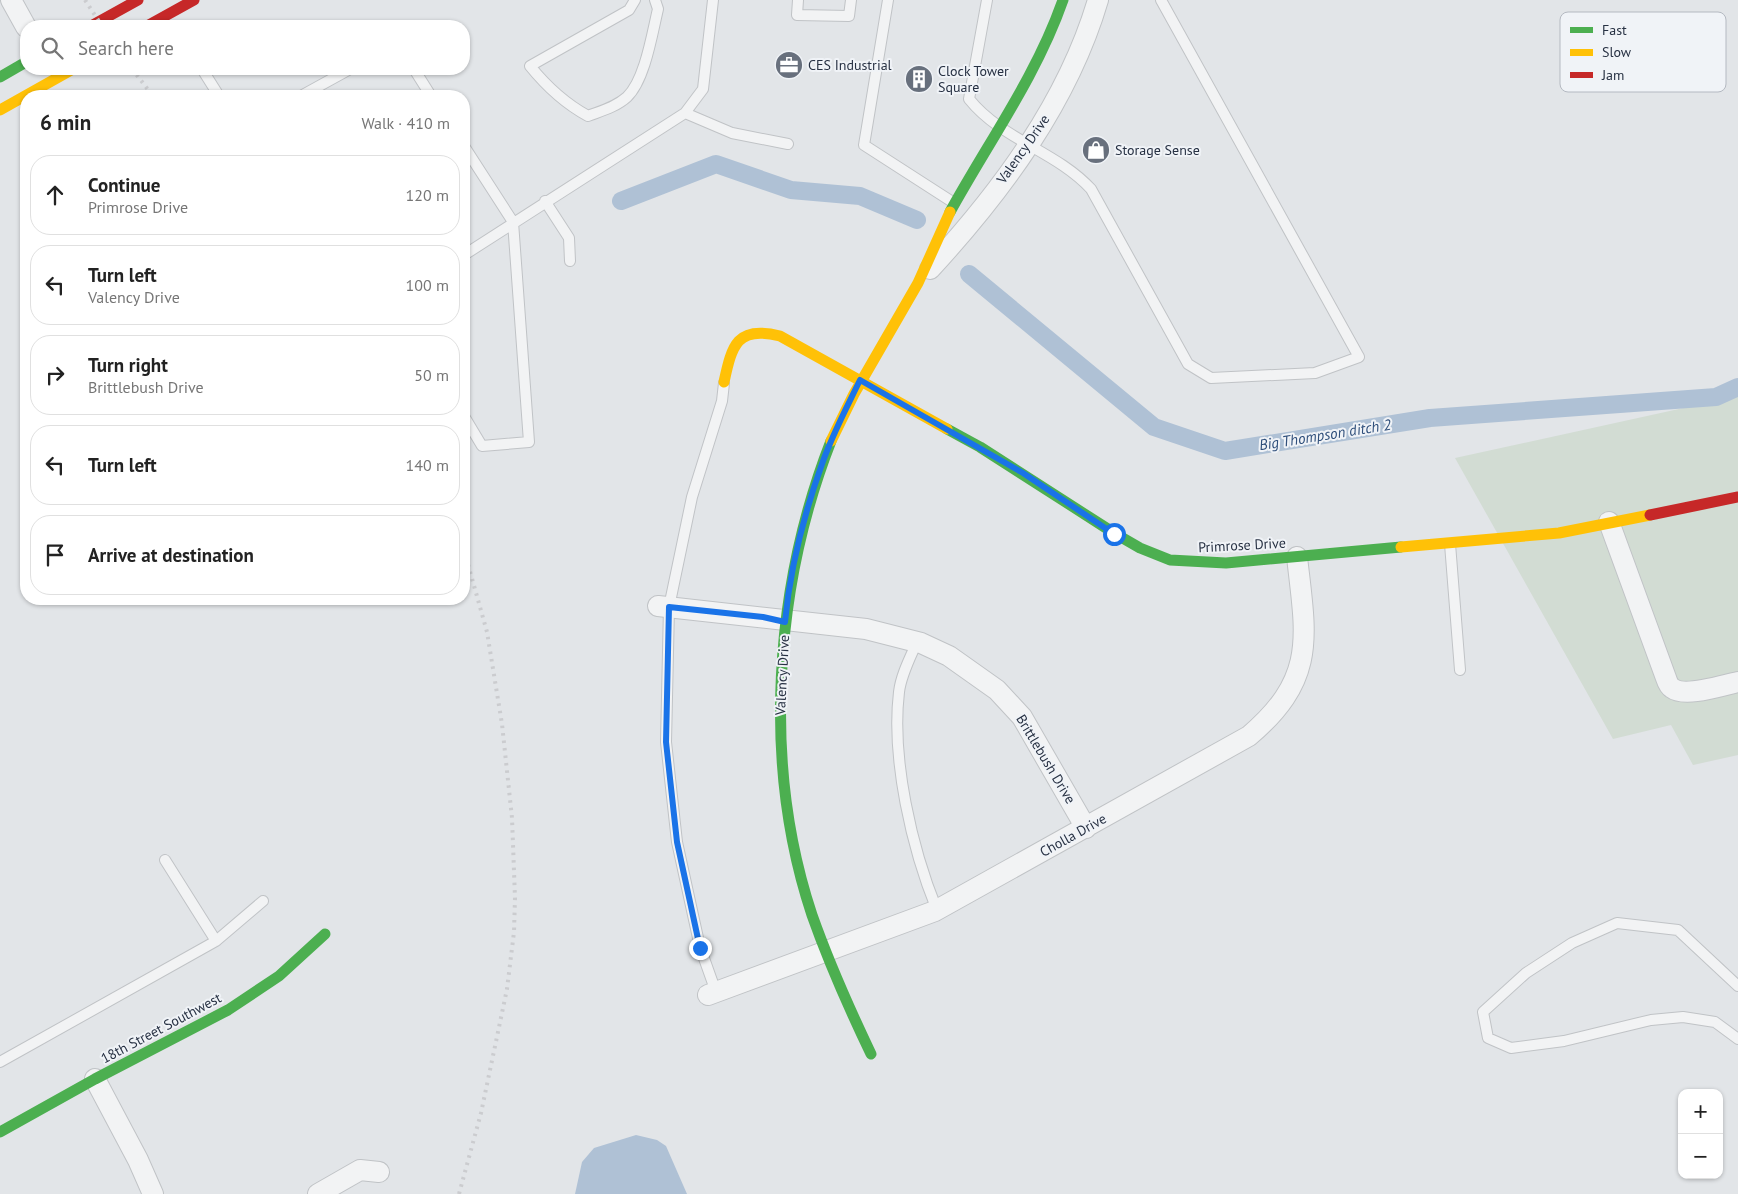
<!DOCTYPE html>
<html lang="en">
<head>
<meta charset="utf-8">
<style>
	:root { --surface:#fff; --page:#f2f2f2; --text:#222; --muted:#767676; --line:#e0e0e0 }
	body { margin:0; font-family:"PT Sans",sans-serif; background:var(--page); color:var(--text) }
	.controls { position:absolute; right:15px; bottom:15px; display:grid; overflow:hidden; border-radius:10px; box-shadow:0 1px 4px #0004 }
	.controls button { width:45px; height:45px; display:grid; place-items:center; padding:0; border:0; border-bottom:1px solid var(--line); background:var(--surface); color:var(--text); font:25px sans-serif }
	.stop { position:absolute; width:15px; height:15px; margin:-11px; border:4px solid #1a73e8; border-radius:50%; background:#fff }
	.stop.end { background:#1a73e8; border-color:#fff; box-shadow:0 1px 5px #0008 }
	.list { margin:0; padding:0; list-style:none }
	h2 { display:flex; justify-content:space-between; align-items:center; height:65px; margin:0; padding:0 20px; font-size:21px }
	h2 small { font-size:16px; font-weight:400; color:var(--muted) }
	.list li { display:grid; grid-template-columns:32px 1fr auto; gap:15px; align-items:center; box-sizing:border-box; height:80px; margin:0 10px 10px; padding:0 10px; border:1px solid var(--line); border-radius:20px }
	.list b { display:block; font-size:19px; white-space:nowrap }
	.list p { margin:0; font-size:16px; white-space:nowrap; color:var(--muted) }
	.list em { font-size:16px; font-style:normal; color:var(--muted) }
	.icon { flex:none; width:28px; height:28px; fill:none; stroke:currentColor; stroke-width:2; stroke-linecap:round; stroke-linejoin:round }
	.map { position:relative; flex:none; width:1738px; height:1194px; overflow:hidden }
	.search { position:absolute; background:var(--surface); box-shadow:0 1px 4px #0004; left:20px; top:20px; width:450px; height:55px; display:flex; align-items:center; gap:12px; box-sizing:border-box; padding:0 18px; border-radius:20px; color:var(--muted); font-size:19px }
	.panel { position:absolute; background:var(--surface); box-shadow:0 1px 4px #0004; left:20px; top:90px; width:450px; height:515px; border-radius:20px }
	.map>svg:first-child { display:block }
	.green { fill:#d2dcd3 }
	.water { fill:#afc1d5 }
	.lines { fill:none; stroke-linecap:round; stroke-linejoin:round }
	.canal { stroke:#afc1d5; stroke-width:18 }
	.lane-casing { stroke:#c0c3c6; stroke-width:12 }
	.street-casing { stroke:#c0c3c6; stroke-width:22 }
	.lane { stroke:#f2f3f4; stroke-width:10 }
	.street { stroke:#f2f3f4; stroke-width:20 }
	.fast { stroke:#4caf50; stroke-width:11 }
	.slow { stroke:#ffc107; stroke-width:11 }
	.jam { stroke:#c62828; stroke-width:11 }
	.rail { stroke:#cbcccf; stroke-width:4; stroke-dasharray:2.5 5; stroke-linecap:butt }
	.route { stroke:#1a73e8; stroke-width:6 }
	.labels { text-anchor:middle; stroke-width:4; stroke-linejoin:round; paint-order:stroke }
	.poi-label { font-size:14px; fill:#273143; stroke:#f0f3f7; text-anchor:start }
	.street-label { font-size:14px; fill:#273143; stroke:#f0f3f7 }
	.water-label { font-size:15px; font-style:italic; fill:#2e4e7a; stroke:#f0f3f7 }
	.key { fill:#f0f3f7; stroke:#b4b9c1; stroke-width:1 }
	.key-label { font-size:14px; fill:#273143 }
</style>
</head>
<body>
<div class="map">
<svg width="1738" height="1194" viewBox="0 0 1738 1194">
	<rect width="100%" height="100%" fill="#e2e5e8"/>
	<path class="green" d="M 1738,396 L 1738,755 L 1693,765 L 1671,725 L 1613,739 L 1455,458 Z"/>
	<path class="water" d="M 636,1135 L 657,1140 L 666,1146 L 687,1194 L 575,1194 L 582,1162 L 594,1148 Z"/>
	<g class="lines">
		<path class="canal" d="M 621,201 L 716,164 L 791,190 L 860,196 L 917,220
			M 969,274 L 1154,427 L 1225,451 L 1430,418 L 1716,397 L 1738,387"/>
		<defs>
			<path id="lane" d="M 635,0 L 629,10 L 530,66 C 547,87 564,103 588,116 C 601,111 616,107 627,97 C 645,80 652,34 658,9 L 655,0
				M 798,0 L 797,15 L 849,16 L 851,0
				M 888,0 L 864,145 L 954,203
				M 987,0 L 969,99 C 1002,140 1056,151 1091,189 L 1188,364 L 1211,378 L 1315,373 L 1359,357 L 1161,0
				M 202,69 L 219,96
				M 414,69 L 431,96
				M 301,96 L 350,69
				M 685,113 L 732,133 L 788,144
				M 464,146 L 513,222 L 529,442 L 482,446 L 464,416
				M 545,201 L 569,238 L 570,261
				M 464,255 L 685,113 L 703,89 L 713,0
				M 1450,544 L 1460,670
				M 917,642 C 910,658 901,675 899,692 C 891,759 912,849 937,910
				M 216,941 L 263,901
				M 1738,986 L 1678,930 L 1617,923 L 1572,943 L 1526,973 L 1483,1012 L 1488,1038 L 1511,1048 L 1564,1041 L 1651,1020 L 1683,1017 L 1715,1022 L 1738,1039
				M 716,992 L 700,947 L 677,842 L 666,742 L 669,607 L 692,497 L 722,401 L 724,383
				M 0,1062 L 216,941 L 165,860"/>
			<path id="street" d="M 11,0 L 26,27
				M 930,269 C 1001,192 1068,102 1098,0
				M 1609,522 L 1666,678 C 1667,681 1669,686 1672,688 C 1685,698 1723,685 1738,682
				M 658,606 L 866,629 L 921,643 L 949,656 L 997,690 L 1022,717 L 1086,828
				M 708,995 L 935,911 L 1249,736 C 1317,678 1306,637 1297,557
				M 95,1079 L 138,1160 L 153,1194
				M 318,1194 L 360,1170 L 379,1172"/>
		</defs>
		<use href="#lane" class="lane-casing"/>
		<use href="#street" class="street-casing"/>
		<use href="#lane" class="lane"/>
		<use href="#street" class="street"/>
		<path class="fast" d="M 0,77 L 26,62
			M 950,212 C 989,141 1036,77 1063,0
			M 947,429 L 980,447 L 1114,533 L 1140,548 L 1170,560 L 1226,563 L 1401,547
			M 831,441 C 774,587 762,765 812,915 C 829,963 849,1008 871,1054
			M 0,1132 L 95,1079 L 228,1010 L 279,976 L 325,934"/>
		<path class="slow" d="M 0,110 L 73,69
			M 724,382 C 732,345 737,325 780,336 L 947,429
			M 831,441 L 854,394 L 918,283 L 950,212
			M 1401,547 L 1559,533 L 1650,515"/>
		<path class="jam" d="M 91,26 L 138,0
			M 147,26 L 194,0
			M 1650,515 L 1738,497"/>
		<path class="rail" d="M 85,0 L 102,26
			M 132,69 L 153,96
			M 459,1194 L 481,1113 L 507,989 L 514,932 L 515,898 L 512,818 L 502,724 L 487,632 L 464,550"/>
	</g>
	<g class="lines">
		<path class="route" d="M 700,948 L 677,842 L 666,742 L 669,607 L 763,617 L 785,622 C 790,569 804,514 822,464 C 832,435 847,407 860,380 L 1023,473 L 1114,534"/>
	</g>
	<defs>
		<symbol id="office-disc" viewBox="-11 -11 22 22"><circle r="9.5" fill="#68707d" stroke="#f0f3f7"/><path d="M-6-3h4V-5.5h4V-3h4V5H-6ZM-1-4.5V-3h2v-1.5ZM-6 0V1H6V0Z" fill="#fff"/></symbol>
		<symbol id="building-disc" viewBox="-11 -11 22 22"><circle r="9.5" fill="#68707d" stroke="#f0f3f7"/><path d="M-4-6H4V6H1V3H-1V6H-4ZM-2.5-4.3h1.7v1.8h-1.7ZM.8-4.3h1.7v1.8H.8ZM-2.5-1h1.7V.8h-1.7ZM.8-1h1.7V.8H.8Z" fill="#fff"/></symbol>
		<symbol id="shop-disc" viewBox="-11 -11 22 22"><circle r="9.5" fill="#68707d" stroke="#f0f3f7"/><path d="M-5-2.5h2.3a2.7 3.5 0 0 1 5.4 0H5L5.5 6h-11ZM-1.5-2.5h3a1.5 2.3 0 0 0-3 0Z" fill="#fff"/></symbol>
	</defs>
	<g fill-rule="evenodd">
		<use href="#office-disc" x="773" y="49" width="32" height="32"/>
		<use href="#building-disc" x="903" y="63" width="32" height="32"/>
		<use href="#shop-disc" x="1080" y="134" width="32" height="32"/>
	</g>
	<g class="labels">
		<g class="poi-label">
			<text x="808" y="70">CES Industrial</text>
			<text x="938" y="76">Clock Tower<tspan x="938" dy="16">Square</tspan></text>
			<text x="1115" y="155">Storage Sense</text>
		</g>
		<g class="street-label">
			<text transform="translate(1023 149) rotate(-55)" y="5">Valency Drive</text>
			<text transform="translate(1242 545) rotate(-3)" y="5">Primrose Drive</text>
			<text transform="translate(782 675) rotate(-87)" y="5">Valency Drive</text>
			<text transform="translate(1046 759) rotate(59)" y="5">Brittlebush Drive</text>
			<text transform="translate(1073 835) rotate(-29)" y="5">Cholla Drive</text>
			<text transform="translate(161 1028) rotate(-28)" y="5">18th Street Southwest</text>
		</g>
		<g class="water-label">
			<text transform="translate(1325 435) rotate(-9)" y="5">Big Thompson ditch 2</text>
		</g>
	</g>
	<rect x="1560" y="12" width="166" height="80" rx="8" class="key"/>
	<rect x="1570" y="27" width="23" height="6" fill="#4caf50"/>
	<rect x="1570" y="49" width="23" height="7" fill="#ffc107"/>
	<rect x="1570" y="72" width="23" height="6" fill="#c62828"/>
	<g class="key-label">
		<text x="1602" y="35">Fast</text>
		<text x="1602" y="57">Slow</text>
		<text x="1602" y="80">Jam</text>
	</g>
</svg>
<div class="controls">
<button>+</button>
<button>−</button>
</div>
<div class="stop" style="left:1114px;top:534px"></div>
<div class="stop end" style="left:700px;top:948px"></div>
<div class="search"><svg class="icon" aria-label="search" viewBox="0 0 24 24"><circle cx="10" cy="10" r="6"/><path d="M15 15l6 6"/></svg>Search here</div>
<section class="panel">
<h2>6 min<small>Walk · 410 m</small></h2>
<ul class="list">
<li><svg class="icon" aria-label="ahead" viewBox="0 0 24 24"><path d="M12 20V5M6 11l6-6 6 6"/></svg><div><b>Continue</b><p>Primrose Drive</p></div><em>120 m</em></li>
<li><svg class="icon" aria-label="left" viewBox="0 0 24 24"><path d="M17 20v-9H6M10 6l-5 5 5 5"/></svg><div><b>Turn left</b><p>Valency Drive</p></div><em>100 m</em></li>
<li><svg class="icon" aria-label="right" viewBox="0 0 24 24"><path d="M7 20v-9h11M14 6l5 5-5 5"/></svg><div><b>Turn right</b><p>Brittlebush Drive</p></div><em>50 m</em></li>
<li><svg class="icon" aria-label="left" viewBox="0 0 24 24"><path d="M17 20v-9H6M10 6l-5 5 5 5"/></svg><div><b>Turn left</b></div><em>140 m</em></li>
<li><svg class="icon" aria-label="arrive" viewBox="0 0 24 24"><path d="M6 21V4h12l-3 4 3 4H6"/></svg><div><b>Arrive at destination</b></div></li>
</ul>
</section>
</div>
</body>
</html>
